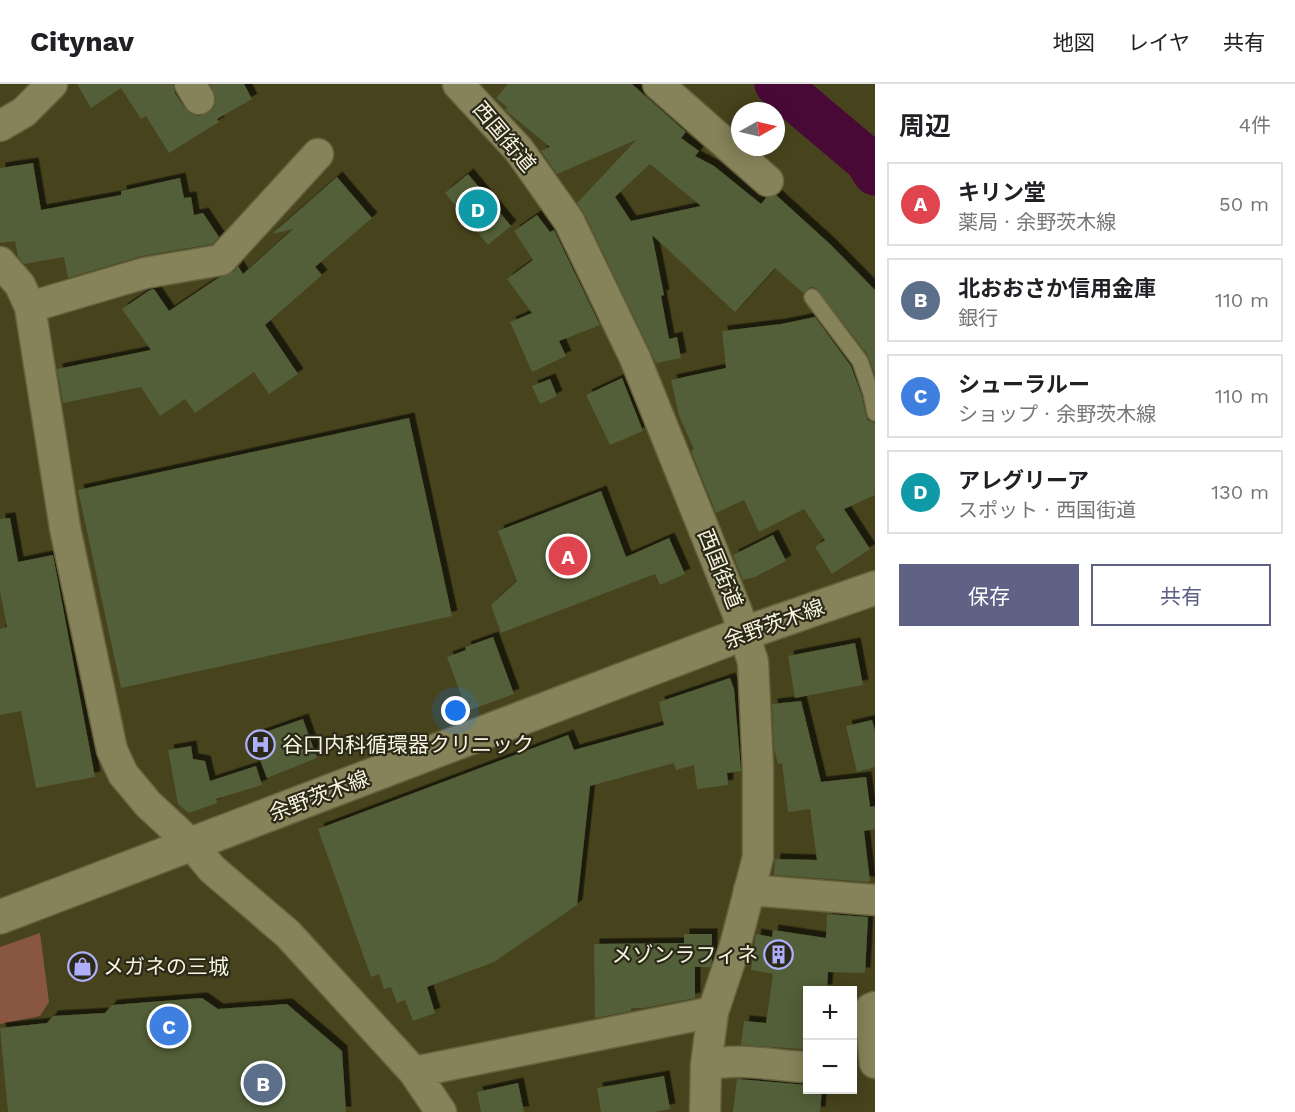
<!DOCTYPE html>
<html lang="ja">
<head>
<meta charset="utf-8">
<style>
	:root { --surface:#fff; --page:#f6f6f6; --text:#202124; --muted:#757577; --line:#e0e0e0; --accent:#5f6185 }
	body { margin:0; font-family:"Work Sans","Noto Sans JP",sans-serif; background:var(--page); color:var(--text) }
	.controls { position:absolute; right:18px; bottom:18px; display:grid; overflow:hidden; border-radius:0px; box-shadow:0 3px 15px #0003 }
	.controls button { width:54px; height:54px; display:grid; place-items:center; padding:0; border:0; border-bottom:2px solid var(--line); background:var(--surface); color:var(--text); font:30px sans-serif }
	.compass { position:absolute; left:731px; top:18px; width:54px; height:54px; border-radius:50%; background:var(--surface); box-shadow:0 3px 15px #0003; rotate:82deg }
	.you { position:absolute; left:456px; top:627px; width:21px; height:21px; margin:-15px; border:4px solid #fff; border-radius:50%; background:#1a73e8; box-shadow:0 0 0 9px #1a73e833 }
	.badge { display:grid; place-items:center; width:39px; height:39px; border-radius:50%; background:var(--accent); color:#fff; font-size:20px; font-weight:700 }
	.pin { position:absolute; translate:-50% -50%; border:3px solid #fff; box-shadow:0 2px 6px #0006 }
	.list { margin:0; padding:0; list-style:none }
	h2 { display:flex; justify-content:space-between; align-items:center; height:78px; margin:0; padding:0 24px; font-size:26px }
	h2 small { font-size:20px; font-weight:400; color:var(--muted) }
	.list li { display:grid; grid-template-columns:39px 1fr auto; gap:18px; align-items:center; box-sizing:border-box; height:84px; margin:0 12px 12px; padding:0 12px; border:2px solid var(--line); border-radius:0px }
	.list b { display:block; font-size:22px; white-space:nowrap }
	.list p { margin:0; font-size:20px; white-space:nowrap; color:var(--muted) }
	.list em { font-size:20px; font-style:normal; color:var(--muted) }
	.actions { display:flex; gap:12px; padding:18px 24px }
	.actions a { flex:1; padding:14px 0; border:2px solid var(--accent); border-radius:0px; text-align:center; font-size:21px; color:var(--accent) }
	.actions .main { background:var(--accent); color:#fff }
	.map { position:relative; flex:none; width:875px; height:1028px; overflow:hidden }
	header { display:flex; align-items:center; gap:36px; box-sizing:border-box; height:84px; padding:0 30px; background:var(--surface); border-bottom:2px solid var(--line) }
	header strong { font-size:28px }
	nav { display:flex; gap:33px; margin-inline-start:auto; font-size:21px }
	main { display:flex }
	aside { flex:1; background:var(--surface) }
	.map>svg:first-child { display:block }
	.green { fill:#895641 }
	.lines { fill:none; stroke-linecap:round; stroke-linejoin:round }
	.river { stroke:#490937; stroke-width:45 }
	.building { fill:#535e39; fill-rule:evenodd; filter:url(#shadow) }
	.service-casing { stroke:#66623e; stroke-width:18 }
	.minor-casing { stroke:#66623e; stroke-width:33 }
	.secondary-casing { stroke:#66623e; stroke-width:36 }
	.service { stroke:#868259; stroke-width:15 }
	.minor { stroke:#868259; stroke-width:30 }
	.secondary { stroke:#868259; stroke-width:33 }
	.labels { text-anchor:middle; stroke-width:4.5; stroke-linejoin:round; paint-order:stroke }
	.street-label { font-size:21px; fill:#f6f4de; stroke:#2b2918 }
	.poi-label { font-size:21px; fill:#f6f4de; stroke:#2b2918; text-anchor:start }
</style>
</head>
<body>
<header>
<strong>Citynav</strong>
<nav><a>地図</a><a>レイヤ</a><a>共有</a></nav>
</header>
<main>
<div class="map">
<svg width="875" height="1028" viewBox="0 0 875 1028">
	<defs>
		<filter id="shadow"><feDropShadow dx="5.5" dy="-5.5" stdDeviation="0" flood-color="#0009"/></filter>
	</defs>
	<rect width="100%" height="100%" fill="#47431c"/>
	<path class="green" d="M 40,849 L 49,918 L 40,932 L 0,940 L 0,863 Z"/>
	<g class="lines">
		<path class="river" d="M 777,0 L 867,76 L 875,89"/>
	</g>
	<path class="building" d="M 77,0 L 173,0 L 175,9 L 185,24 L 191,30 L 199,32 L 208,29 L 214,23 L 216,14 L 210,0 L 244,0 L 252,15 L 217,35 L 219,38 L 169,69 L 146,32 L 141,35 L 121,4 L 91,24 Z
		M 508,0 L 632,0 L 686,48 L 681,54 L 699,67 L 695,72 L 714,82 L 761,120 L 766,114 L 776,111 L 831,161 L 875,206 L 875,291 L 868,271 L 816,204 L 810,203 L 803,209 L 775,184 L 735,228 L 652,151 L 664,211 L 661,212 L 669,255 L 677,253 L 681,274 L 656,279 L 584,129 L 577,119 L 636,56 L 557,90 L 541,67 L 550,63 L 505,26 L 507,23 L 496,14 ZM 650,80 L 701,122 L 631,137 L 615,113 Z
		M 33,79 L 41,126 L 121,111 L 121,107 L 180,94 L 184,114 L 191,113 L 194,131 L 203,129 L 219,153 L 212,160 L 142,172 L 68,194 L 64,173 L 24,180 L 18,172 L 15,157 L 0,159 L 0,84 Z
		M 468,90 L 511,142 L 488,161 L 445,109 Z
		M 337,93 L 372,134 L 315,183 L 322,191 L 265,241 L 298,290 L 269,310 L 254,288 L 195,329 L 185,315 L 160,332 L 141,303 L 63,319 L 57,285 L 151,266 L 122,225 L 150,206 L 154,205 L 169,227 L 218,194 L 233,188 L 238,182 L 243,190 L 293,145 L 272,150 Z
		M 537,131 L 550,148 L 554,146 L 600,241 L 559,257 L 566,272 L 532,288 L 510,238 L 532,229 L 507,195 L 533,176 L 514,147 Z
		M 815,233 L 851,282 L 862,312 L 866,331 L 868,336 L 875,339 L 875,411 L 844,425 L 870,465 L 832,490 L 815,463 L 825,456 L 804,425 L 759,448 L 744,416 L 716,429 L 691,367 L 694,365 L 679,332 L 671,296 L 726,284 L 722,247 L 781,240 Z
		M 622,294 L 643,347 L 610,361 L 586,311 Z
		M 550,295 L 557,312 L 540,320 L 532,302 Z
		M 409,334 L 452,532 L 121,604 L 78,406 Z
		M 601,407 L 626,473 L 669,454 L 685,490 L 660,501 L 655,490 L 501,549 L 491,521 L 517,497 L 498,447 Z
		M 10,434 L 18,478 L 53,471 L 95,693 L 36,704 L 21,627 L 0,631 L 0,545 L 7,543 L 0,507 L 0,435 Z
		M 773,451 L 786,477 L 755,493 L 743,496 L 733,471 Z
		M 493,553 L 514,610 L 467,627 L 447,573 L 466,566 L 465,563 Z
		M 855,559 L 863,601 L 795,614 L 788,572 Z
		M 730,594 L 734,605 L 741,687 L 727,689 L 728,701 L 697,705 L 694,681 L 676,686 L 674,679 L 590,702 L 577,821 L 494,878 L 427,903 L 435,929 L 413,937 L 405,916 L 397,919 L 391,903 L 384,905 L 379,890 L 371,893 L 318,745 L 568,651 L 574,666 L 664,641 L 659,618 Z
		M 801,617 L 821,698 L 866,693 L 870,723 L 875,722 L 875,745 L 864,747 L 870,798 L 774,791 L 775,775 L 817,776 L 810,725 L 788,728 L 782,679 L 778,680 L 774,665 L 772,620 Z
		M 303,635 L 317,674 L 267,694 L 251,653 Z
		M 872,636 L 875,647 L 875,683 L 857,688 L 846,642 Z
		M 191,662 L 193,675 L 205,677 L 210,697 L 256,682 L 262,701 L 216,715 L 217,719 L 189,729 L 178,720 L 168,666 Z
		M 827,830 L 868,833 L 865,889 L 828,888 L 827,906 L 807,906 L 807,934 L 803,965 L 741,961 L 744,937 L 766,939 L 773,890 L 751,886 L 756,850 L 772,853 L 773,846 L 826,854 Z
		M 684,850 L 712,850 L 712,876 L 710,883 L 695,883 L 695,914 L 644,924 L 631,924 L 631,927 L 595,934 L 594,860 L 684,859 Z
		M 202,914 L 218,925 L 287,920 L 342,967 L 346,1028 L 8,1028 L 0,944 L 47,939 L 53,932 L 105,929 L 112,921 Z
		M 664,992 L 670,1025 L 654,1028 L 601,1028 L 597,1004 Z
		M 737,995 L 807,1001 L 807,1005 L 822,1005 L 820,1028 L 733,1028 Z
		M 518,999 L 524,1028 L 481,1028 L 477,1008 Z"/>
	<g class="lines">
		<defs>
			<path id="service" d="M 812,213 L 860,277 L 871,309 L 875,329"/>
			<path id="minor" d="M 190,0 L 199,15
				M 458,0 L 519,66 L 569,137 L 635,274 L 737,528 L 753,578 L 758,686 L 758,773 L 735,862 L 713,928 L 706,981 L 705,1028
				M 658,0 L 768,97
				M 0,42 L 24,28 L 52,0
				M 0,178 L 20,201 L 30,223 L 65,444 L 112,666 L 123,690 L 148,720 L 191,760 L 212,785 L 288,850 L 414,988 L 441,1028
				M 30,223 L 145,189 L 221,176 L 318,70
				M 749,806 L 875,816
				M 875,923 L 870,925 L 875,979
				M 706,981 C 742,973 772,982 808,983
				M 414,988 L 713,928"/>
			<path id="secondary" d="M 0,833 L 745,549 L 875,504"/>
		</defs>
		<use href="#service" class="service-casing"/>
		<use href="#minor" class="minor-casing"/>
		<use href="#secondary" class="secondary-casing"/>
		<use href="#service" class="service"/>
		<use href="#minor" class="minor"/>
		<use href="#secondary" class="secondary"/>
	</g>
	<defs>
		<symbol id="hospital-ring" viewBox="-11 -11 22 22"><circle r="9.5" fill="#2b2918" stroke="#adaffb" stroke-width="1.5"/><path d="M-5-5h3v3.5h4V-5h3V5h-3V1.5h-4V5h-3Z" fill="#adaffb"/></symbol>
		<symbol id="building-ring" viewBox="-11 -11 22 22"><circle r="9.5" fill="#2b2918" stroke="#adaffb" stroke-width="1.5"/><path d="M-4-6H4V6H1V3H-1V6H-4ZM-2.5-4.3h1.7v1.8h-1.7ZM.8-4.3h1.7v1.8H.8ZM-2.5-1h1.7V.8h-1.7ZM.8-1h1.7V.8H.8Z" fill="#adaffb"/></symbol>
		<symbol id="shop-ring" viewBox="-11 -11 22 22"><circle r="9.5" fill="#2b2918" stroke="#adaffb" stroke-width="1.5"/><path d="M-5-2.5h2.3a2.7 3.5 0 0 1 5.4 0H5L5.5 6h-11ZM-1.5-2.5h3a1.5 2.3 0 0 0-3 0Z" fill="#adaffb"/></symbol>
	</defs>
	<g fill-rule="evenodd">
		<use href="#hospital-ring" x="244" y="644" width="33" height="33"/>
		<use href="#building-ring" x="762" y="854" width="33" height="33"/>
		<use href="#shop-ring" x="66" y="866" width="33" height="33"/>
	</g>
	<g class="labels">
		<g class="street-label">
			<text transform="translate(504 53) rotate(50)" y="7">西国街道</text>
			<text transform="translate(720 485) rotate(68)" y="7">西国街道</text>
			<text transform="translate(774 540) rotate(-20)" y="7">余野茨木線</text>
			<text transform="translate(319 712) rotate(-21)" y="7">余野茨木線</text>
		</g>
		<g class="poi-label">
			<text x="282" y="668">谷口内科循環器クリニック</text>
			<text x="758" y="878" text-anchor="end">メゾンラフィネ</text>
			<text x="103" y="890">メガネの三城</text>
		</g>
	</g>
</svg>
<div class="controls">
<button>+</button>
<button>−</button>
</div>
<svg class="compass" viewBox="-18 -18 36 36"><path d="M0-13l5 13h-10z" fill="#e53935"/><path d="M0 13l5-13h-10z" fill="#757577"/></svg>
<div class="you"></div>
<div class="pin badge" style="left:568px;top:472px;background:#e0444e">A</div>
<div class="pin badge" style="left:263px;top:999px;background:#5c6f8a">B</div>
<div class="pin badge" style="left:169px;top:942px;background:#3f7fe0">C</div>
<div class="pin badge" style="left:478px;top:125px;background:#0f9aa8">D</div>
</div>
<aside>
<h2>周辺<small>4件</small></h2>
<ul class="list">
<li><span class="badge" style="background:#e0444e">A</span><div><b>キリン堂</b><p>薬局 · 余野茨木線</p></div><em>50 m</em></li>
<li><span class="badge" style="background:#5c6f8a">B</span><div><b>北おおさか信用金庫</b><p>銀行</p></div><em>110 m</em></li>
<li><span class="badge" style="background:#3f7fe0">C</span><div><b>シューラルー</b><p>ショップ · 余野茨木線</p></div><em>110 m</em></li>
<li><span class="badge" style="background:#0f9aa8">D</span><div><b>アレグリーア</b><p>スポット · 西国街道</p></div><em>130 m</em></li>
</ul>
<div class="actions"><a class="main">保存</a><a>共有</a></div>
</aside>
</main>
</body>
</html>
